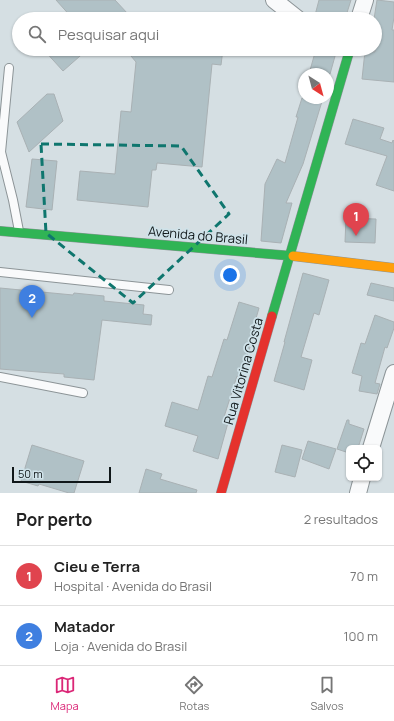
<!DOCTYPE html>
<html lang="pt">
<head>
<meta charset="utf-8">
<style>
	:root { --surface:#fff; --page:#f2f2f2; --text:#222; --muted:#767676; --line:#e0e0e0; --accent:#db2777 }
	body { margin:0; font-family:Manrope,sans-serif; background:var(--page); color:var(--text) }
	.controls { position:absolute; right:12px; bottom:12px; display:grid; overflow:hidden; border-radius:6px; box-shadow:0 1px 3px #0004 }
	.controls button { width:36px; height:36px; display:grid; place-items:center; padding:0; border:0; border-bottom:1px solid var(--line); background:var(--surface); color:var(--text); font:20px sans-serif }
	.compass { position:absolute; left:298px; top:68px; width:36px; height:36px; border-radius:50%; background:var(--surface); box-shadow:0 1px 3px #0004; rotate:144deg }
	.scale { position:absolute; left:12px; bottom:10px; width:99px; box-sizing:border-box; padding-left:4px; border:2px solid #101719; border-top:0; font-size:11px; line-height:14px; white-space:nowrap; color:#101719; -webkit-text-stroke:3px #cfe2e9; paint-order:stroke }
	.you { position:absolute; left:230px; top:275px; width:14px; height:14px; margin:-10px; border:3px solid #fff; border-radius:50%; background:#1a73e8; box-shadow:0 0 0 6px #1a73e833 }
	.badge { display:grid; place-items:center; width:26px; height:26px; border-radius:50%; background:var(--accent); color:#fff; font-size:13px; font-weight:700 }
	.pin { position:absolute; translate:-50% -33px; filter:drop-shadow(0 1px 2px #0008) }
	.pin::after { content:''; position:absolute; top:21px; width:14px; height:12px; background:inherit; clip-path:polygon(0 0,100% 0,50% 100%) }
	.list { margin:0; padding:0; list-style:none }
	h2 { display:flex; justify-content:space-between; align-items:center; height:52px; margin:0; padding:0 16px; font-size:17px }
	h2 small { font-size:13px; font-weight:400; color:var(--muted) }
	.list li { display:grid; grid-template-columns:26px 1fr auto; gap:12px; align-items:center; box-sizing:border-box; height:60px; padding:0 16px; border-top:1px solid var(--line) }
	.list b { display:block; font-size:15px; white-space:nowrap }
	.list p { margin:0; font-size:13px; white-space:nowrap; color:var(--muted) }
	.list em { font-size:13px; font-style:normal; color:var(--muted) }
	.icon { flex:none; width:22px; height:22px; fill:none; stroke:currentColor; stroke-width:2; stroke-linecap:round; stroke-linejoin:round }
	.map { position:relative; flex:none; width:394px; height:493px; overflow:hidden }
	.search { position:absolute; background:var(--surface); box-shadow:0 1px 3px #0004; left:12px; right:12px; top:12px; height:44px; display:flex; align-items:center; gap:10px; box-sizing:border-box; padding:0 14px; border-radius:22px; color:var(--muted); font-size:15px }
	.sheet { height:172px; background:var(--surface) }
	nav { display:flex; justify-content:space-around; align-items:center; box-sizing:border-box; height:56px; border-top:1px solid var(--line); background:var(--surface); font-size:11px; color:var(--muted) }
	nav a { display:grid; justify-items:center; gap:2px }
	nav .on { color:var(--accent) }
	.map>svg:first-child { display:block }
	.building { fill:#b0c1c6; stroke:#a9b1b4 }
	.lines { fill:none; stroke-linecap:round; stroke-linejoin:round }
	.lane-casing { stroke:#8c9497; stroke-width:10 }
	.street-casing { stroke:#8c9497; stroke-width:18 }
	.fast-casing { stroke:#8c9497; stroke-width:10 }
	.slow-casing { stroke:#8c9497; stroke-width:10 }
	.jam-casing { stroke:#8c9497; stroke-width:10 }
	.lane { stroke:#f9fafb; stroke-width:8 }
	.street { stroke:#f9fafb; stroke-width:16 }
	.fast { stroke:#30b455; stroke-width:9 }
	.slow { stroke:#ff9f0a; stroke-width:9 }
	.jam { stroke:#e5322d; stroke-width:9 }
	.marked { fill:none; stroke:#0f766e; stroke-width:3; stroke-dasharray:8 5; stroke-linejoin:round }
	.labels { text-anchor:middle; stroke-width:3.5; stroke-linejoin:round; paint-order:stroke }
	.street-label { font-size:13px; fill:#101719; stroke:#cfe2e9 }
</style>
</head>
<body>
<div class="map">
<svg width="394" height="493" viewBox="0 0 394 493">
	<rect width="100%" height="100%" fill="#d5dfe3"/>
	<path class="building" d="M 56,0 L 115,0 L 128,14 L 122,19 L 73,19 Z
		M 319,0 L 351,0 L 345,19 L 314,19 Z
		M 377,0 L 394,2 L 394,17 L 392,30 L 394,30 L 394,82 L 362,79 L 365,51 L 375,52 L 375,19 L 374,19 Z
		M 43,49 L 88,49 L 63,71 Z
		M 168,49 L 223,49 L 221,65 L 212,64 L 202,167 L 157,163 L 156,170 L 152,170 L 148,207 L 77,200 L 80,171 L 115,174 L 121,111 L 131,112 L 136,62 L 126,50 L 168,54 Z
		M 316,49 L 337,49 L 330,74 L 309,74 Z
		M 47,94 L 54,94 L 63,121 L 29,152 L 17,122 Z
		M 302,98 L 323,98 L 303,164 L 286,203 L 292,203 L 281,243 L 261,241 L 265,184 L 277,159 L 285,163 L 298,117 L 296,117 Z
		M 353,119 L 384,128 L 380,139 L 392,143 L 393,140 L 394,141 L 394,191 L 376,185 L 387,156 L 345,144 Z
		M 32,159 L 57,161 L 52,210 L 26,207 Z
		M 346,218 L 376,219 L 375,243 L 345,242 Z
		M 303,273 L 329,280 L 319,315 L 314,313 L 301,357 L 312,360 L 304,390 L 274,381 L 285,342 L 284,342 Z
		M 371,283 L 394,288 L 394,301 L 367,295 Z
		M 0,288 L 73,295 L 74,293 L 104,296 L 104,301 L 144,305 L 143,314 L 152,315 L 151,325 L 102,320 L 94,380 L 64,377 L 64,374 L 0,369 Z
		M 239,302 L 259,308 L 248,346 L 250,347 L 240,377 L 237,376 L 224,417 L 229,419 L 218,459 L 193,451 L 198,436 L 165,426 L 172,402 L 198,410 L 208,376 L 212,377 L 224,339 L 227,340 Z
		M 375,315 L 394,322 L 394,328 L 387,348 L 385,347 L 375,383 L 380,384 L 377,394 L 359,391 L 362,376 L 352,373 L 361,343 L 365,344 Z
		M 347,420 L 349,420 L 349,424 L 364,429 L 358,448 L 349,448 L 349,453 L 337,449 Z
		M 308,441 L 336,449 L 329,469 L 302,459 Z
		M 32,445 L 84,461 L 74,493 L 69,493 L 39,484 L 38,486 L 21,481 Z
		M 282,445 L 302,450 L 295,477 L 275,472 Z
		M 146,469 L 162,474 L 160,479 L 197,490 L 196,493 L 139,493 Z"/>
	<g class="lines">
		<defs>
			<path id="lane" d="M 9,68 L 1,152 L 13,200 L 19,231
				M 0,272 L 169,290
				M 0,377 L 83,393"/>
			<path id="street" d="M 274,0 L 298,19
				M 359,19 L 365,0
				M 371,448 L 394,373
				M 358,493 L 362,478"/>
			<path id="fast" d="M 0,231 L 293,256
				M 272,316 L 350,49"/>
			<path id="slow" d="M 293,256 L 394,268"/>
			<path id="jam" d="M 221,493 L 272,316"/>
		</defs>
		<use href="#lane" class="lane-casing"/>
		<use href="#street" class="street-casing"/>
		<use href="#fast" class="fast-casing"/>
		<use href="#slow" class="slow-casing"/>
		<use href="#jam" class="jam-casing"/>
		<use href="#lane" class="lane"/>
		<use href="#street" class="street"/>
		<use href="#fast" class="fast"/>
		<use href="#slow" class="slow"/>
		<use href="#jam" class="jam"/>
	</g>
	<path class="marked" d="M 41,144 L 181,146 L 229,214 L 133,303 L 46,233 Z"/>
	<g class="labels">
		<g class="street-label">
			<text transform="translate(198 235) rotate(5)" y="5">Avenida do Brasil</text>
			<text transform="translate(243 371) rotate(-74)" y="5">Rua Vitorina Costa</text>
		</g>
	</g>
</svg>
<div class="controls">
<button><svg class="icon" aria-label="locate" viewBox="0 0 24 24"><circle cx="12" cy="12" r="6"/><path d="M12 2v4M12 18v4M2 12h4M18 12h4"/></svg></button>
</div>
<svg class="compass" viewBox="-18 -18 36 36"><path d="M0-13l5 13h-10z" fill="#e53935"/><path d="M0 13l5-13h-10z" fill="#767676"/></svg>
<div class="scale">50 m</div>
<div class="you"></div>
<div class="pin badge" style="left:356px;top:236px;background:#e0444e">1</div>
<div class="pin badge" style="left:32px;top:318px;background:#3f7fe0">2</div>
<div class="search"><svg class="icon" aria-label="search" viewBox="0 0 24 24"><circle cx="10" cy="10" r="6"/><path d="M15 15l6 6"/></svg>Pesquisar aqui</div>
</div>
<section class="sheet">
<h2>Por perto<small>2 resultados</small></h2>
<ul class="list">
<li><span class="badge" style="background:#e0444e">1</span><div><b>Cieu e Terra</b><p>Hospital · Avenida do Brasil</p></div><em>70 m</em></li>
<li><span class="badge" style="background:#3f7fe0">2</span><div><b>Matador</b><p>Loja · Avenida do Brasil</p></div><em>100 m</em></li>
</ul>
</section>
<nav>
<a class="on"><svg class="icon" aria-label="map" viewBox="0 0 24 24"><path d="M3 6l6-2 6 2 6-2v14l-6 2-6-2-6 2zM9 4v14M15 6v14"/></svg>Mapa</a>
<a><svg class="icon" aria-label="directions" viewBox="0 0 24 24"><path d="M12 3l9 9-9 9-9-9zM9 14v-3h6M13 9l2 2-2 2"/></svg>Rotas</a>
<a><svg class="icon" aria-label="saved" viewBox="0 0 24 24"><path d="M7 4h10v16l-5-4-5 4z"/></svg>Salvos</a>
</nav>
</body>
</html>
